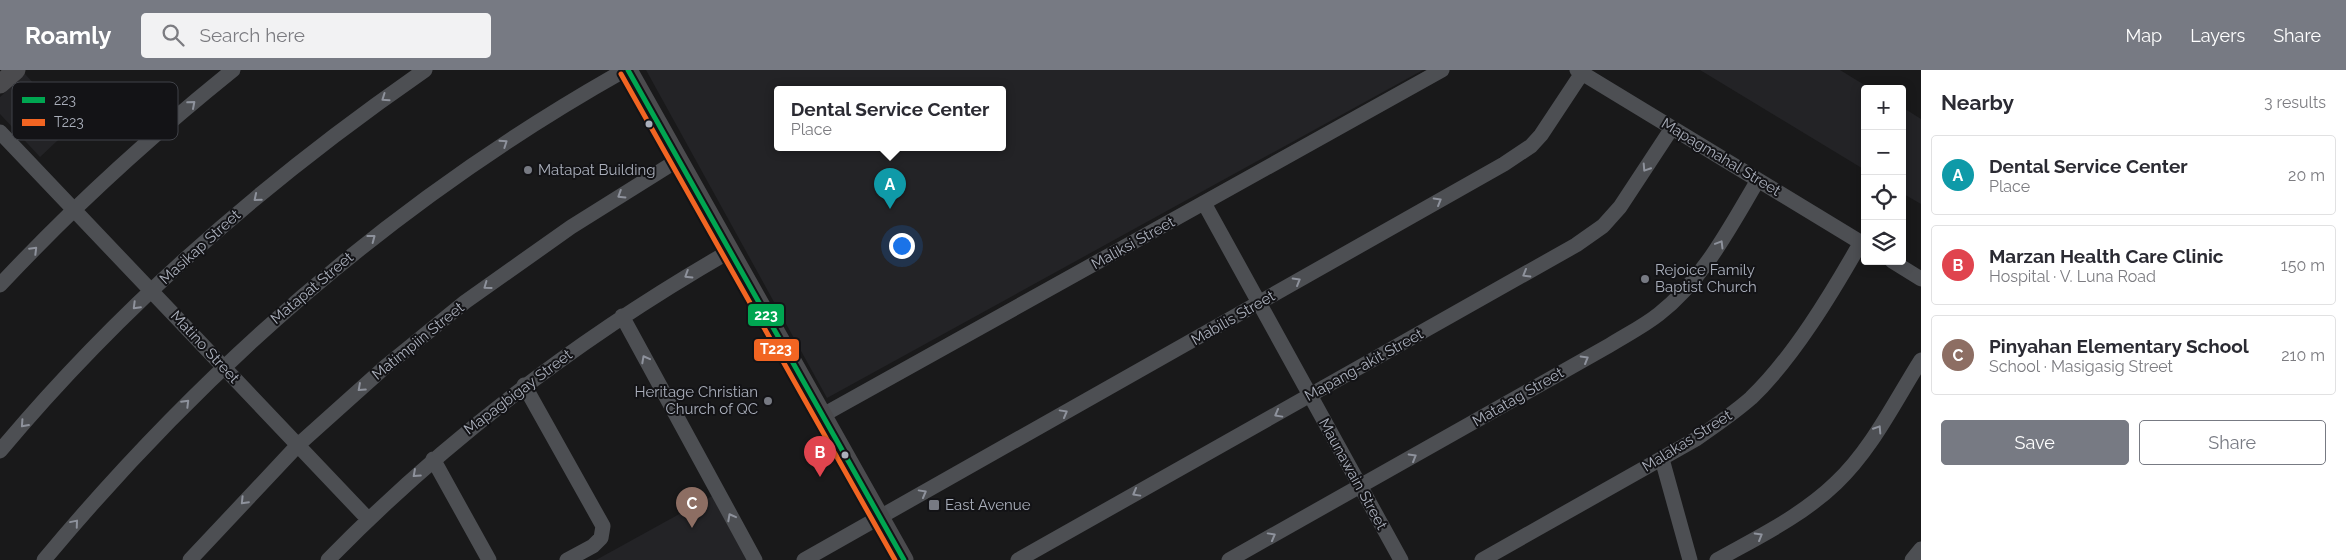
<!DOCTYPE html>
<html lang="en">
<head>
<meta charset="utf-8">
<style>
	:root { --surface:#fff; --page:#f2f2f3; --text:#2b2b33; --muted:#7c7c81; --line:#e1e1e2; --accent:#777a83 }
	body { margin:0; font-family:Raleway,sans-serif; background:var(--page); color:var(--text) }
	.controls { position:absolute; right:15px; top:15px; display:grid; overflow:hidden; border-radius:5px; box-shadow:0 2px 12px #0003 }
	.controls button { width:45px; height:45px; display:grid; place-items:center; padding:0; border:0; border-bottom:1px solid var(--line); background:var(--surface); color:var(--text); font:25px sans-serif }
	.you { position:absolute; left:901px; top:175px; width:18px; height:18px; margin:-12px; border:4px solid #fff; border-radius:50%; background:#1a73e8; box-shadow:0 0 0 8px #1a73e833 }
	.badge { display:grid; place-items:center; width:32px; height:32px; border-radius:50%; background:var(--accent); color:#fff; font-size:16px; font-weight:700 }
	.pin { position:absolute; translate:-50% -41px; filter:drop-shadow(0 1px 2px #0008) }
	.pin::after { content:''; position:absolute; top:26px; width:18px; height:15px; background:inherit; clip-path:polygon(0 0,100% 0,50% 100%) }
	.popup { position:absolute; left:774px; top:16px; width:232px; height:65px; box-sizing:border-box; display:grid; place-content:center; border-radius:5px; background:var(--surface); filter:drop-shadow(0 1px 4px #0005); font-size:16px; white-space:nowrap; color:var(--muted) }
	.popup b { font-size:19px; color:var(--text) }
	.popup::after { content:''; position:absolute; left:50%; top:100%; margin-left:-10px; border:10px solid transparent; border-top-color:var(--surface) }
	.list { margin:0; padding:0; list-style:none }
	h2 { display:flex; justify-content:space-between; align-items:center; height:65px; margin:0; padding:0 20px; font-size:21px }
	h2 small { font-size:16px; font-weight:400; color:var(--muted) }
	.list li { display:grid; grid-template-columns:32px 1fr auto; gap:15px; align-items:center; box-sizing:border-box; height:80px; margin:0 10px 10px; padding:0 10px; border:1px solid var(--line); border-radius:5px }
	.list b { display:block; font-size:19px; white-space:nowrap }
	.list p { margin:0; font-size:16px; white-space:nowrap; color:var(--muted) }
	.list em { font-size:16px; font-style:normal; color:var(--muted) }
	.actions { display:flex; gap:10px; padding:15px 20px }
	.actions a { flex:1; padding:11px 0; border:1px solid var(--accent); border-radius:5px; text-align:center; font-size:18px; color:var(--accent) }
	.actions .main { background:var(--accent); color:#fff }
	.icon { flex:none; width:28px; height:28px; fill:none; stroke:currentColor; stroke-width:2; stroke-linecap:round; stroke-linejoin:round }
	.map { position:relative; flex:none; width:1921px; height:490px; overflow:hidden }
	header { display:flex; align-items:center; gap:30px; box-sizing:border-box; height:70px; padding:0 25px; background:var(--accent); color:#fff }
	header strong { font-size:24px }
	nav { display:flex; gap:28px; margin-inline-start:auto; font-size:18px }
	.search { width:350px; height:45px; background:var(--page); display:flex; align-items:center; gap:12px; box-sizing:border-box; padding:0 18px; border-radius:5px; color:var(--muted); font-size:19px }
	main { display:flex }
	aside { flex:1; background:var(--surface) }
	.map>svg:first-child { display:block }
	.built { fill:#232326; fill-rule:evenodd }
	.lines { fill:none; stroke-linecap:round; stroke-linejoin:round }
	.minor { stroke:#4d4f53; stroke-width:15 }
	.major { stroke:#4b4b4e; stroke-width:19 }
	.bus-1-casing { stroke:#131316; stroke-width:9 }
	.bus-2-casing { stroke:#131316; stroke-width:9 }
	.bus-1 { stroke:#00a651; stroke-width:5 }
	.bus-2 { stroke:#f26522; stroke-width:5 }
	.oneway { stroke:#8e929c }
	.bus-dot { fill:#aaafbb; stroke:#131316; stroke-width:2 }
	.poi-dot { fill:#777a83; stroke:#131316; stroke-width:2 }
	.labels { text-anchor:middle; stroke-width:4; stroke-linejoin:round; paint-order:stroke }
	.street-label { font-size:15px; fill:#aaafbb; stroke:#131316 }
	.poi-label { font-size:15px; fill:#aaafbb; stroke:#131316; text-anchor:start }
	.key { fill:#131316; stroke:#404248; stroke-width:1 }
	.key-label { font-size:14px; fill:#aaafbb }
	.line-badge { stroke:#131316; stroke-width:2 }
	.badge-label { font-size:14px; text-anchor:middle; font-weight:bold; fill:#fff }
</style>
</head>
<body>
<header>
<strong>Roamly</strong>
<div class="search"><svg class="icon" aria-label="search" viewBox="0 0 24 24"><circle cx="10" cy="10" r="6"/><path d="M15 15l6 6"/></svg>Search here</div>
<nav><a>Map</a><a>Layers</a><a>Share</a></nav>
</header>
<main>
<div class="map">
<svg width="1921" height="490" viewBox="0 0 1921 490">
	<rect width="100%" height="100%" fill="#19191a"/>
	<path class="built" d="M 646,0 L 1423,0 L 827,328 ZM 1002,20 L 1002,78 L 778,78 L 778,20 Z
		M 1700,0 L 1840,0 L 1871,19 L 1865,19 L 1865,100 Z
		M 25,4 L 73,56 L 40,87 L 0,44 L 0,27 Z
		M 1902,37 L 1921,49 L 1921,134 L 1902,123 Z
		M 712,426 L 748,490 L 596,490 Z"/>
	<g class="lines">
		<path class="minor" d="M 1577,0 L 1865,175
			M 0,62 L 368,449
			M 1204,133 L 1401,490
			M 1892,191 L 1921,209
			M 0,215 C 72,138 151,66 233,0
			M 622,246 L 755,490
			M 524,315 L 603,456 L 601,468 L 593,476 L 567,490
			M 823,345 L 1442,0
			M 0,381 C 122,235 269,108 425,0
			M 433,389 L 489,490
			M 1662,389 L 1690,490
			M 44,490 C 209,292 399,127 625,0
			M 190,490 L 298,375 L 385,297 L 465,232 L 571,157 L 678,90
			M 328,490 C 447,368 582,266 730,181
			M 804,490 L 1504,94 L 1531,76 L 1541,65 L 1582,3
			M 1018,490 L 1576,175 L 1603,156 L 1620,137 L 1672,58
			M 1229,490 L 1610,275 C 1626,265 1644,256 1659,244 C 1703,210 1730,157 1758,110
			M 1482,490 L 1696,369 C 1715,356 1734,343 1751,328 C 1793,288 1832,223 1861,172
			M 1717,490 C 1758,467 1802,446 1836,413 C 1872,379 1895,331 1921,290
			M 1912,490 L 1921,479"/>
		<path class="major" d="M 628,0 L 904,490
			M 0,14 L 16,0"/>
		<defs>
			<path id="bus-1" d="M 628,0 L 904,490"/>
			<path id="bus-2" d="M 621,4 L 895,490"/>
		</defs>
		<use href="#bus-1" class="bus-1-casing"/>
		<use href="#bus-2" class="bus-2-casing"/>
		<use href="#bus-1" class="bus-1"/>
		<use href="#bus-2" class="bus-2"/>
	</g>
	<defs><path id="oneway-chevron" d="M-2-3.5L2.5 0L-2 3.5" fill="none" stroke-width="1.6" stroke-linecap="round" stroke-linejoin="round" transform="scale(1.25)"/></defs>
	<g class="oneway">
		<use href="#oneway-chevron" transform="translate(385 28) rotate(145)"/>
		<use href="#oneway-chevron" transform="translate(192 34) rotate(-41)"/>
		<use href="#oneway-chevron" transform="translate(504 73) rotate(-34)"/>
		<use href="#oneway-chevron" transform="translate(1646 98) rotate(123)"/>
		<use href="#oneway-chevron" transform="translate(621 125) rotate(148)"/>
		<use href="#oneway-chevron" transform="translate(257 128) rotate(140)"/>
		<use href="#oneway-chevron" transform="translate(1438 131) rotate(-30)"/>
		<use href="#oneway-chevron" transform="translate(372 168) rotate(-37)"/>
		<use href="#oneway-chevron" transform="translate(1720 174) rotate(-59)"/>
		<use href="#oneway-chevron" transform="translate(34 180) rotate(-45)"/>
		<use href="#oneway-chevron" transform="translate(1526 204) rotate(150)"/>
		<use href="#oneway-chevron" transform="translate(688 205) rotate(148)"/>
		<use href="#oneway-chevron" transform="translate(1297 211) rotate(-30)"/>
		<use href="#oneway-chevron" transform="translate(487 216) rotate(144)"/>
		<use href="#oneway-chevron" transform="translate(136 236) rotate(135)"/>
		<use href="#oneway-chevron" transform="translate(645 289) rotate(-118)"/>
		<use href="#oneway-chevron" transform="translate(1585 289) rotate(-30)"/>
		<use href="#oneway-chevron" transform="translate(361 318) rotate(138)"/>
		<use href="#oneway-chevron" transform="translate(186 333) rotate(-45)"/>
		<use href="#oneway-chevron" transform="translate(1064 343) rotate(-29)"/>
		<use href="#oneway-chevron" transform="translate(1278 344) rotate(151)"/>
		<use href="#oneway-chevron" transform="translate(24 354) rotate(132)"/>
		<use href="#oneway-chevron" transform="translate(1878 359) rotate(-57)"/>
		<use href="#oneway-chevron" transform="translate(1413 387) rotate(-30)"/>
		<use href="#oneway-chevron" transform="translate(416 404) rotate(138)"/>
		<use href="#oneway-chevron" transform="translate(923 423) rotate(-29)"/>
		<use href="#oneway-chevron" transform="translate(1136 423) rotate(151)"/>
		<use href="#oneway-chevron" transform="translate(244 431) rotate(134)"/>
		<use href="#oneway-chevron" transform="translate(731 447) rotate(-118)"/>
		<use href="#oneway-chevron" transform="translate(75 453) rotate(-50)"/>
		<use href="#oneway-chevron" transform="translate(1272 466) rotate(-29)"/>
		<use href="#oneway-chevron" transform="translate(1759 466) rotate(-30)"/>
	</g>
	<g class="bus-dot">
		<circle cx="649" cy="54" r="4.5"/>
		<circle cx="845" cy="385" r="4.5"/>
	</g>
	<g class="poi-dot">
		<circle cx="528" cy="100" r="5"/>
		<circle cx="1645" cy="209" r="5"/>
		<circle cx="768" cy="331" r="5"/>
		<rect x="928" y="429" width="12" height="12" rx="2.5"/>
	</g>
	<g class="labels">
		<g class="street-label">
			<text transform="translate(1721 87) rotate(31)" y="5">Mapagmahal Street</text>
			<text transform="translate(1133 173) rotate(-29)" y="5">Maliksi Street</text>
			<text transform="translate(200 177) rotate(-42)" y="5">Masikap Street</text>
			<text transform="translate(312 218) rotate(-40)" y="5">Matapat Street</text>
			<text transform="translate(1233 248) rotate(-30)" y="5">Mabilis Street</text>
			<text transform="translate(418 271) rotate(-39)" y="5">Matimpiin Street</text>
			<text transform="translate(205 277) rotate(47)" y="5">Matino Street</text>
			<text transform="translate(1364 295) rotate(-29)" y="5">Mapang-akit Street</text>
			<text transform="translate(518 322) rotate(-37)" y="5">Mapagbigay Street</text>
			<text transform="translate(1518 327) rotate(-30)" y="5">Matatag Street</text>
			<text transform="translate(1687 371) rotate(-32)" y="5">Malakas Street</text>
			<text transform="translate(1353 404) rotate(61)" y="5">Maunawain Street</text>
		</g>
		<g class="poi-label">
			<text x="538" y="105">Matapat Building</text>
			<text x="1655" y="205">Rejoice Family<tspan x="1655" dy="17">Baptist Church</tspan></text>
			<text x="758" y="327" text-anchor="end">Heritage Christian<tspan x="758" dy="17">Church of QC</tspan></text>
			<text x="945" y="440">East Avenue</text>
		</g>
	</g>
	<rect x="12" y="12" width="166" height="58" rx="8" class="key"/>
	<rect x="22" y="27" width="23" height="6" fill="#00a651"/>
	<rect x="22" y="49" width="23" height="7" fill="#f26522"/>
	<g class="key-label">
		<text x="54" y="35">223</text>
		<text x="54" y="57">T223</text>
	</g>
	<g class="line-badge">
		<rect x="747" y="233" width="38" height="24" rx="5" fill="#00a651"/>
		<rect x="753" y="268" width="47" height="24" rx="5" fill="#f26522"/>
	</g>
	<g class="badge-label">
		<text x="766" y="250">223</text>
		<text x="776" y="284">T223</text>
	</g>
</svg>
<div class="controls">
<button>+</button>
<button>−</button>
<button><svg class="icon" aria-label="locate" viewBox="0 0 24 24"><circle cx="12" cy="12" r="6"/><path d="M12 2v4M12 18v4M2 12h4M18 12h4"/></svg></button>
<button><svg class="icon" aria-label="layers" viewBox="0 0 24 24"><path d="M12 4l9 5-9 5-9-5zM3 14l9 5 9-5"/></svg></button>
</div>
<div class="you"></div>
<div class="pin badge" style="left:890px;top:139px;background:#0f9aa8">A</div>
<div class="popup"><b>Dental Service Center</b>Place</div>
<div class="pin badge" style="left:820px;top:407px;background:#e0444e">B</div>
<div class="pin badge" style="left:692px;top:458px;background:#8d6e63">C</div>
</div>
<aside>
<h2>Nearby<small>3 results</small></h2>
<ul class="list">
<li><span class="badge" style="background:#0f9aa8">A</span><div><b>Dental Service Center</b><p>Place</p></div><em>20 m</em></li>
<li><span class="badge" style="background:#e0444e">B</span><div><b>Marzan Health Care Clinic</b><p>Hospital · V. Luna Road</p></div><em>150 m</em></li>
<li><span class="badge" style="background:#8d6e63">C</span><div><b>Pinyahan Elementary School</b><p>School · Masigasig Street</p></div><em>210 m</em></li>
</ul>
<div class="actions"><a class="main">Save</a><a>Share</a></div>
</aside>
</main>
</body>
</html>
